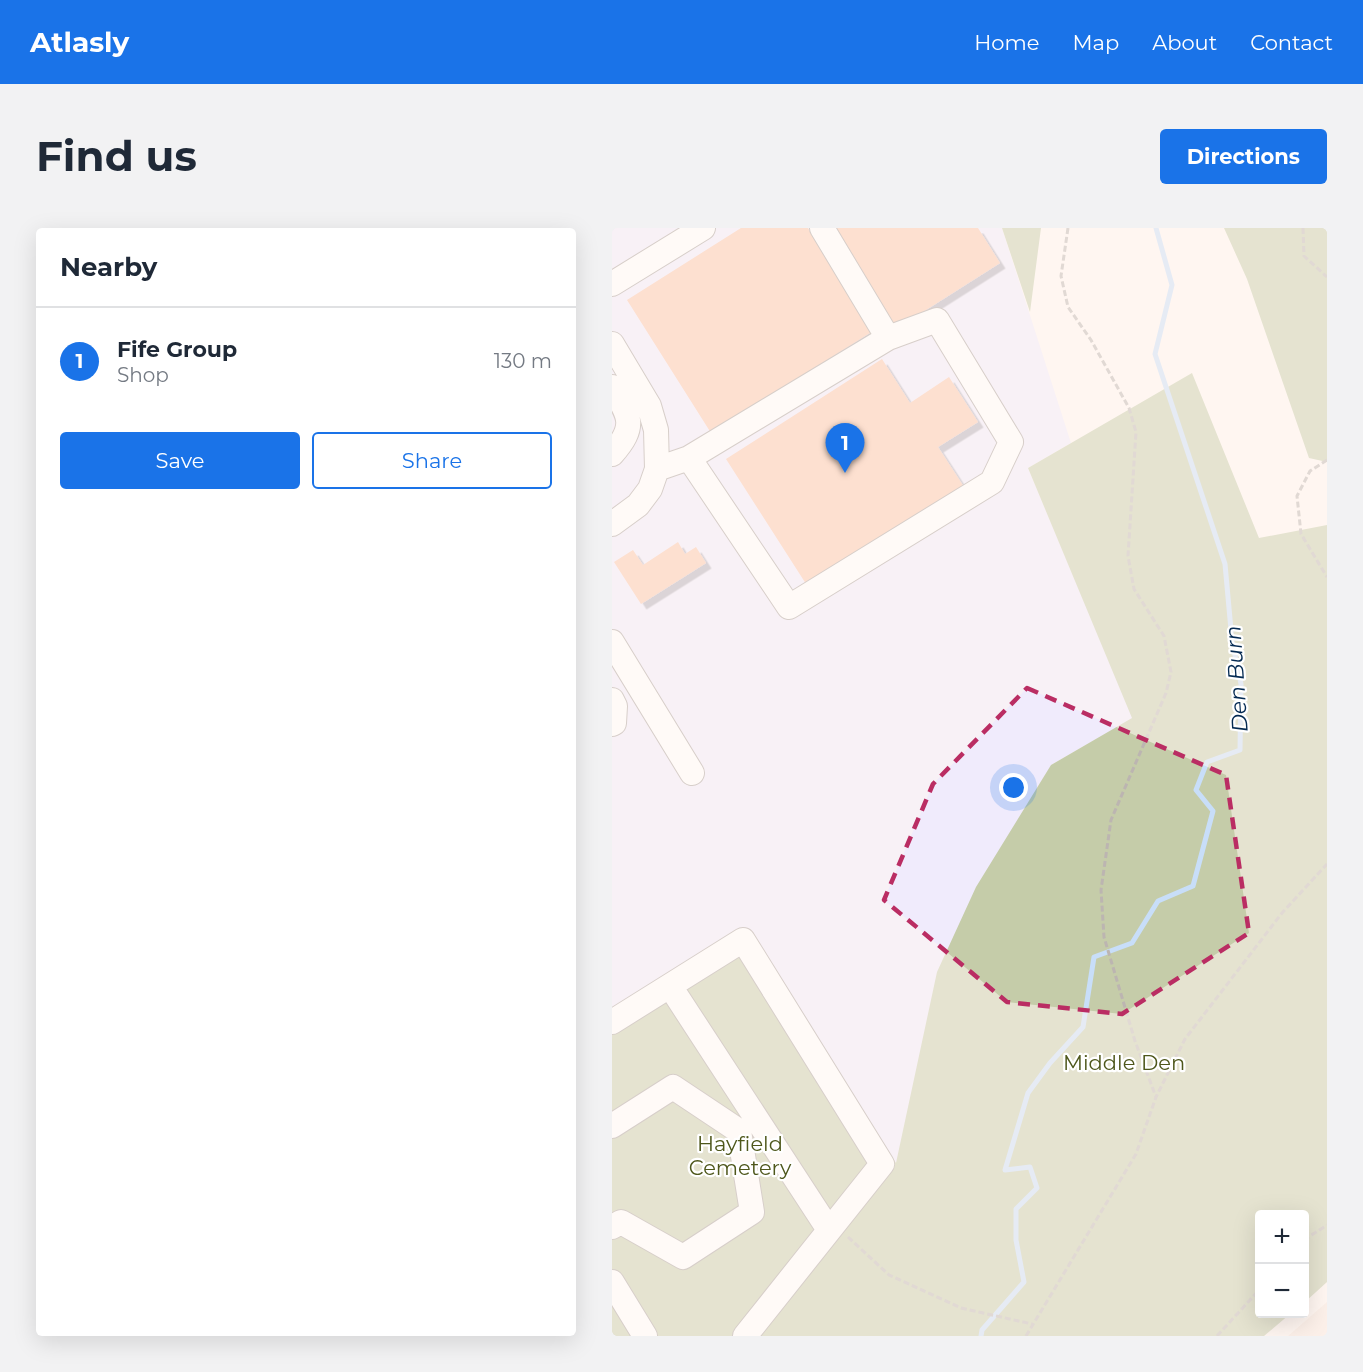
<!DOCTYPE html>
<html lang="en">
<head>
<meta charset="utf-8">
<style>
	:root { --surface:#fff; --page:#f2f2f3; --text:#1f2937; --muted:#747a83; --line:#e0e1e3; --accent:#1a73e8 }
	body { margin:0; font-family:Montserrat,sans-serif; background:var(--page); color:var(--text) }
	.controls { position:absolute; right:18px; bottom:18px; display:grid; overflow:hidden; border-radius:6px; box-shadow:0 6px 24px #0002 }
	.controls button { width:54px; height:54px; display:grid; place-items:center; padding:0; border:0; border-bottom:2px solid var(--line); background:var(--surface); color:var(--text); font:30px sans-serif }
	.you { position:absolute; left:402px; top:560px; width:21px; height:21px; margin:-15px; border:4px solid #fff; border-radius:50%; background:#1a73e8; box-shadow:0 0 0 9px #1a73e833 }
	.badge { display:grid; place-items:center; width:39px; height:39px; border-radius:50%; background:var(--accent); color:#fff; font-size:20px; font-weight:700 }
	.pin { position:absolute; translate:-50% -50px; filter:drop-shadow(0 2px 3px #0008) }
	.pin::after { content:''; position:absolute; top:32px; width:21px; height:18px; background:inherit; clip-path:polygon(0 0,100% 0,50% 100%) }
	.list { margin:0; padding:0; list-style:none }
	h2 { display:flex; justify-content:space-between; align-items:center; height:78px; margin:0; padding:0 24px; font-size:26px }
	h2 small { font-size:20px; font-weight:400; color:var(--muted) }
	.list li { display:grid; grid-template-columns:39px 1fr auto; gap:18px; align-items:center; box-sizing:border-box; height:108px; padding:0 24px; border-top:2px solid var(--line) }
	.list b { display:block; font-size:22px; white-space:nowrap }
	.list p { margin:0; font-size:20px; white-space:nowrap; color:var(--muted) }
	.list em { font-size:20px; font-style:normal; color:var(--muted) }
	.actions { display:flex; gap:12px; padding:18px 24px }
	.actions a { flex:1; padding:14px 0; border:2px solid var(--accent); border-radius:6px; text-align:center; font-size:21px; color:var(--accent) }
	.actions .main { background:var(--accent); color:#fff }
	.map { position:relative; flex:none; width:715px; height:1108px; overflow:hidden; border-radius:6px }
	header { display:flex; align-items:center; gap:36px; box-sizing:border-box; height:84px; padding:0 30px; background:var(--accent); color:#fff }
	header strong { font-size:28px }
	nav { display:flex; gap:33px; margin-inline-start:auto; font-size:21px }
	.intro { display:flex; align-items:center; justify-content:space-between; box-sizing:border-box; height:144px; padding:0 36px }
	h1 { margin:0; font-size:42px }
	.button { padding:15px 27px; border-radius:6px; background:var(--accent); color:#fff; font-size:21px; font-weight:700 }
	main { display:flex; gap:36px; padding:0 36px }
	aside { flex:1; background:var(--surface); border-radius:6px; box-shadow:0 6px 24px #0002 }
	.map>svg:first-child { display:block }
	.industrial { fill:#f0ebfc }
	.built { fill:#f9e9e0 }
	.green { fill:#c5cca9 }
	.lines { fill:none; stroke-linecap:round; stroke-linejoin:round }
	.stream { stroke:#c8def9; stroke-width:5 }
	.building { fill:#fbc5a8; filter:url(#shadow) }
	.minor-casing { stroke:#a79f9b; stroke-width:26 }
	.path { stroke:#bcb5b1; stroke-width:3; stroke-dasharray:6 3; stroke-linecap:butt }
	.minor { stroke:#fff; stroke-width:24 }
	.marked { fill:none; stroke:#ba2d63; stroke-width:4.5; stroke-dasharray:12 8; stroke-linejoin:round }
	.labels { text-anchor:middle; stroke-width:4.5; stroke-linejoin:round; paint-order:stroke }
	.park-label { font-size:21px; fill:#4e571b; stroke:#fff }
	.water-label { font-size:22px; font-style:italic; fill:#042a52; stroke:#fff }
</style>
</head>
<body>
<header>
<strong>Atlasly</strong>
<nav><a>Home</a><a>Map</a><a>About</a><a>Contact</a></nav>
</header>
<div class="intro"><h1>Find us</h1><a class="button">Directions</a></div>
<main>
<aside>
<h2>Nearby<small></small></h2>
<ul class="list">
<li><span class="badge">1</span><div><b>Fife Group</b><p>Shop</p></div><em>130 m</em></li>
</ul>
<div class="actions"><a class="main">Save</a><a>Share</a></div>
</aside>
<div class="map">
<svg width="715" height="1108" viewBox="0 0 715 1108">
	<defs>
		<filter id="shadow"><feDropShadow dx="5.5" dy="5.5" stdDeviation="0" flood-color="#0004"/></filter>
	</defs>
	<rect width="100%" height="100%" fill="#fff6f1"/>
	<path class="industrial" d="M 0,0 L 390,0 L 459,215 L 416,240 L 521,490 L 439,537 L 284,935 L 137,701 L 0,784 Z"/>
	<path class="built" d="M 715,1074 L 715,1108 L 676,1108 Z"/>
	<path class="green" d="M 390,0 L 429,0 L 418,84 Z
		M 612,0 L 715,0 L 715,234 L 697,230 L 635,51 Z
		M 580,145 L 647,310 L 715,297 L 715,1054 L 693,1074 L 692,986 L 648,986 L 648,1086 L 678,1086 L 652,1108 L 0,1108 L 0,784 L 137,701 L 284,935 L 325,744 L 364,659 L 439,537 L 520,490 L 416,240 Z"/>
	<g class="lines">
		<path class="stream" d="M 369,1108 L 370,1102 L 412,1054 L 404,1012 L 404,981 L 425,960 L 418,939 L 393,942 L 416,865 L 438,835 L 471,799 L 482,729 L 520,715 L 546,673 L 581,658 L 601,583 L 584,562 L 595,534 L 628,522 L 629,456 L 620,413 L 613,336 L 543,126 L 560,57 L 544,0"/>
	</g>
	<path class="building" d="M 129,0 L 196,0 L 261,103 L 99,205 L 15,72 Z
		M 220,0 L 366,0 L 388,35 L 284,101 Z
		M 270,131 L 298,175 L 337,149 L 366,194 L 326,219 L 352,259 L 196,359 L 114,231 Z
		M 66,314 L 73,326 L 84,319 L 94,335 L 29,376 L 2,334 L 21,322 L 31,337 Z"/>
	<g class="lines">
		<defs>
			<path id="minor" d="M 210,0 L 276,110
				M 0,56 L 91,0
				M 0,116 L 37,178 L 44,202 L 45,241 L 38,261 L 26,277 L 0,296
				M 0,159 C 18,188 25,198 0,226
				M 45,241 L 77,230 L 276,110 L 325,92 L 399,214 L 380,254 L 177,379 L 77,230
				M 0,414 L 80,545
				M 0,472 L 3,478 L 2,495 L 0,496
				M 58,758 L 217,1002
				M 0,794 L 131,712 L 270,936 L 133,1108
				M 0,898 L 61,859 L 127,903 L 140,984 L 71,1029 L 9,994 L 0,999
				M 0,1054 L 33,1108"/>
		</defs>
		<use href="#minor" class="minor-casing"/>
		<path class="path" d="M 456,0 L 449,48 L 456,79 L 479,112 L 517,180 L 524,204 L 516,328 L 522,361 L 552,408 L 559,444 L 554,465 L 499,592 L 489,662 L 492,709 L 523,813 L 544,869
			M 691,0 L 692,28 L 715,49
			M 715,232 L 698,243 L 685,268 L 689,306 L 715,349
			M 236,1009 L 277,1047 L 349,1080 L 420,1096
			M 692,1012 L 715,997
			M 414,1108 L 524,926 L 544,869 L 573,811 L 670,685 L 715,636
			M 605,1108 L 648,1061"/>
		<use href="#minor" class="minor"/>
	</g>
	<path d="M0 0H715V1108H0ZM 415,460 L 614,547 L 637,705 L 510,786 L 395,774 L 272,672 L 321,556 Z" fill="#fff6f1" fill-opacity=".55" fill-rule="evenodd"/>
	<path class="marked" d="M 415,460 L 614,547 L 637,705 L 510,786 L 395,774 L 272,672 L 321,556 Z"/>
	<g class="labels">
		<g class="park-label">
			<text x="512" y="842">Middle Den</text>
			<text x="128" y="923">Hayfield<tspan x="128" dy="24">Cemetery</tspan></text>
		</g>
		<g class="water-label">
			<text transform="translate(624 451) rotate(-94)" y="8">Den Burn</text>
		</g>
	</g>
</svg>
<div class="controls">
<button>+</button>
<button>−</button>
</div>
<div class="you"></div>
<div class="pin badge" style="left:233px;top:245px">1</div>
</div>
</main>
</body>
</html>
